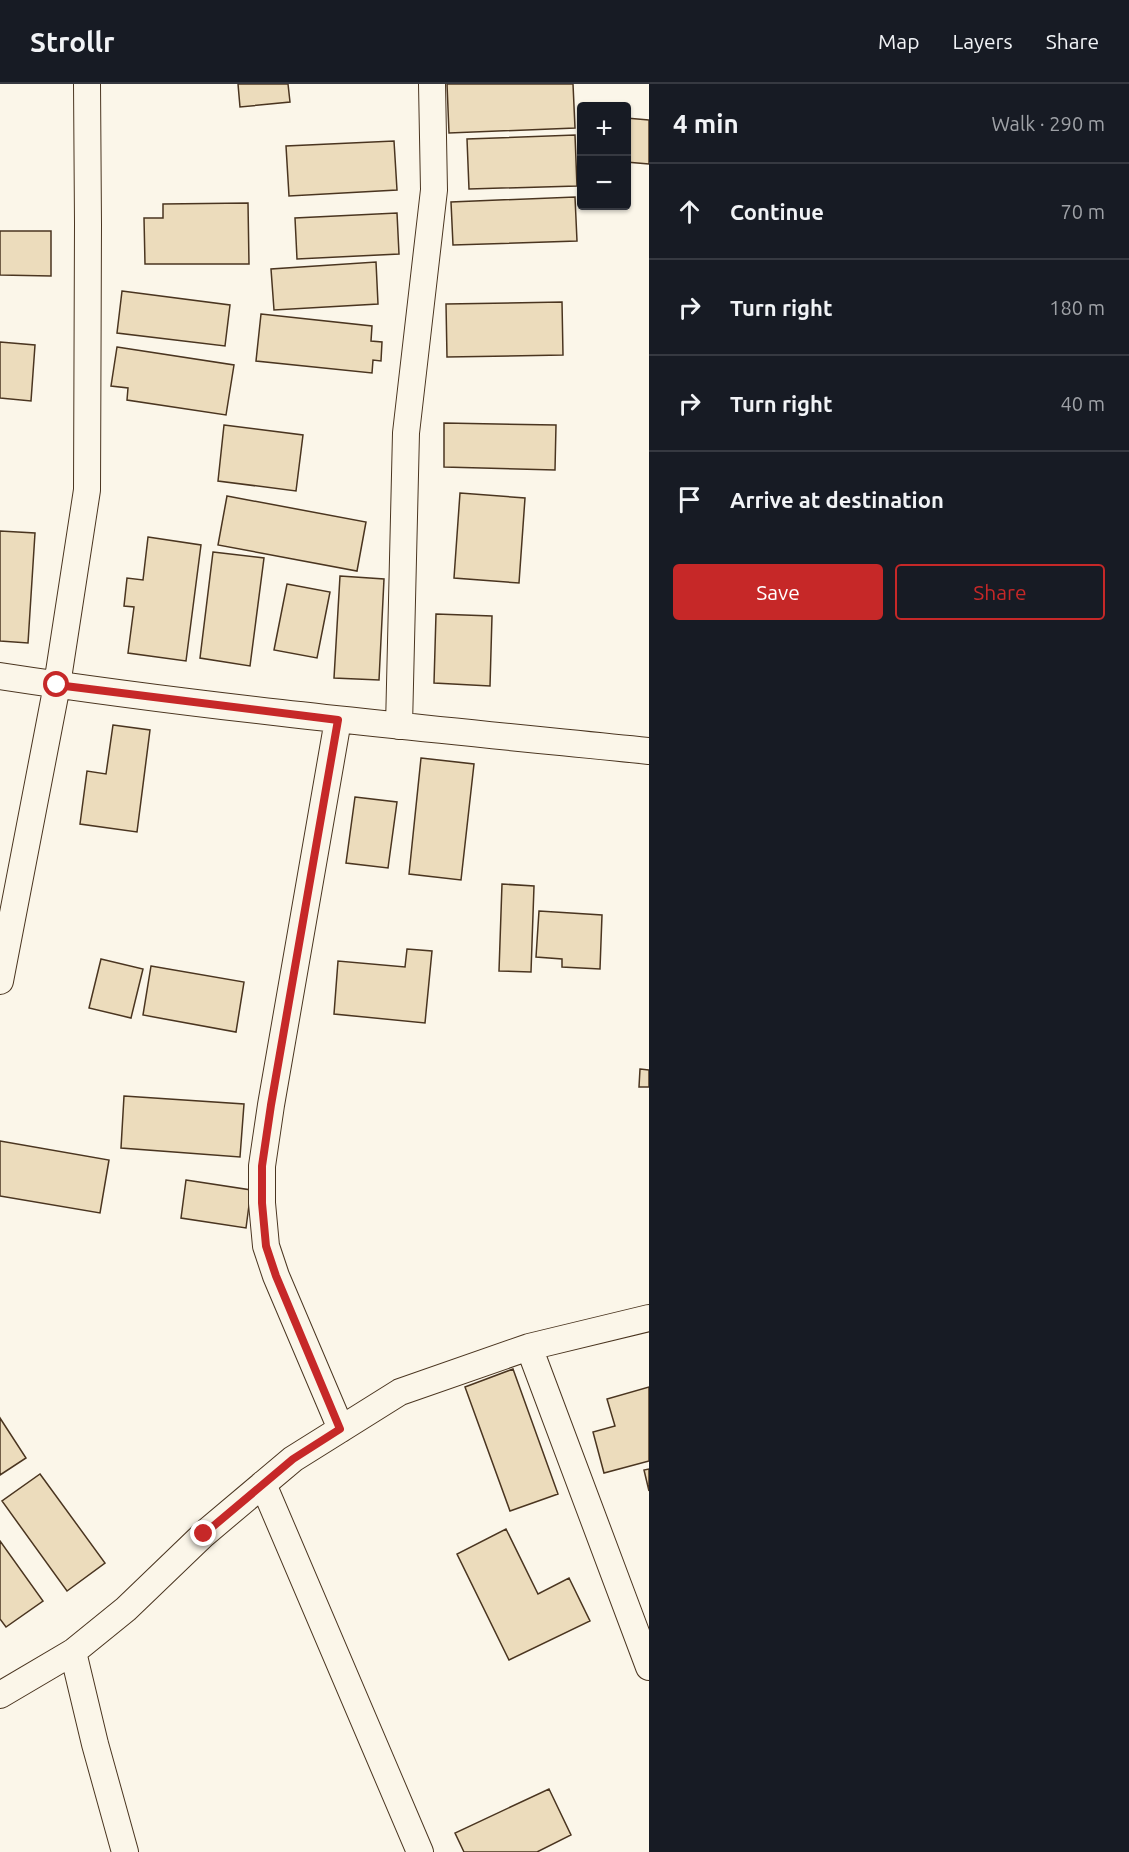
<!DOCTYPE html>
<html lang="en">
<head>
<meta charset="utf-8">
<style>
	:root { --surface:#171b24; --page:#20242c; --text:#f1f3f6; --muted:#9ea1a6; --line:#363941; --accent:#c62828 }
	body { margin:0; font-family:Ubuntu,sans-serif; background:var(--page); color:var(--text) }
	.controls { position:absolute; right:18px; top:18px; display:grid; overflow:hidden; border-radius:6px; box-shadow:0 2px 4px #0004 }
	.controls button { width:54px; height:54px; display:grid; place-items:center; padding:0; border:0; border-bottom:2px solid var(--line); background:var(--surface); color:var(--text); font:30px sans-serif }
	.stop { position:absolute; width:18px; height:18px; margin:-14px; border:4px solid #c62828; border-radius:50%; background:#fff }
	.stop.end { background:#c62828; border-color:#fff; box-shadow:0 2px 6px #0008 }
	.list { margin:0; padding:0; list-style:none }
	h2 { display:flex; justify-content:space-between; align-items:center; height:78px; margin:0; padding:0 24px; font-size:26px }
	h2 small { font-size:20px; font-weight:400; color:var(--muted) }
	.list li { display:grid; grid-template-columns:39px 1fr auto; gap:18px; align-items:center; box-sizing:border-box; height:96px; padding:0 24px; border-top:2px solid var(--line) }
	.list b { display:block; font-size:22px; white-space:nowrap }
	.list em { font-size:20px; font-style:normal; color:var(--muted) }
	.actions { display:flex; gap:12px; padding:18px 24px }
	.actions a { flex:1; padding:14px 0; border:2px solid var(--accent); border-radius:6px; text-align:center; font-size:21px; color:var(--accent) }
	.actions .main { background:var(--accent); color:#fff }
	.icon { flex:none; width:33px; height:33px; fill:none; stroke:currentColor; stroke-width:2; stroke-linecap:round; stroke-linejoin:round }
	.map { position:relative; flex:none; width:649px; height:1768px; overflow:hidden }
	header { display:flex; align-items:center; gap:36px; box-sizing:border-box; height:84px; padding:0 30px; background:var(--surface); border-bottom:2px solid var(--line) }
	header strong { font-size:28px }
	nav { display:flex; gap:33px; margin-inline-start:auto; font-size:21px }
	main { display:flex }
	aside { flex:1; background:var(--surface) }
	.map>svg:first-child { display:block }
	.building { fill:#ecdcbc; stroke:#4a3520; stroke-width:1.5 }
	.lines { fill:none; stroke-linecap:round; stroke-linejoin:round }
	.street-casing { stroke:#4a3520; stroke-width:28 }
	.street { stroke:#fbf6e9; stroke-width:26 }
	.route { stroke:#c62828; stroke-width:8 }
</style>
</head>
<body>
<header>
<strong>Strollr</strong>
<nav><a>Map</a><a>Layers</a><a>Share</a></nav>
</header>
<main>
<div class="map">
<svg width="649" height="1768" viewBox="0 0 649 1768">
	<rect width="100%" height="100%" fill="#fbf6e9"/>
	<path class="building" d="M 238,0 L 288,0 L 290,18 L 240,23 Z
		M 447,0 L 573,0 L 575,44 L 449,49 Z
		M 626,34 L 649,36 L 649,80 L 626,78 Z
		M 575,51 L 577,102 L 469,105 L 467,55 Z
		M 394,57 L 397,106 L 289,112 L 286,62 Z
		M 575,113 L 577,157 L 453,161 L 451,118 Z
		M 248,119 L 249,180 L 145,180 L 144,134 L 163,134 L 163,120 Z
		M 397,129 L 399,170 L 297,175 L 295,134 Z
		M 0,147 L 51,147 L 51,192 L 0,191 Z
		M 376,178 L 378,220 L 274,226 L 271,185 Z
		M 122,207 L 230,221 L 225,262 L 117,249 Z
		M 562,218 L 563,271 L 447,273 L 446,220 Z
		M 261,230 L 372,242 L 371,257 L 382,258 L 381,277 L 373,276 L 372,289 L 256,277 Z
		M 0,258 L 35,261 L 31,317 L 0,314 Z
		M 117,263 L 234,281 L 226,331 L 127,316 L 128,304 L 111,302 Z
		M 444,339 L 556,341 L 555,386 L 444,383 Z
		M 224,341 L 303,351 L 296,407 L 218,397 Z
		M 460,409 L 525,414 L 519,499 L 454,494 Z
		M 227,412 L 366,438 L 357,487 L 218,461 Z
		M 0,447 L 35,449 L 28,559 L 0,557 Z
		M 148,453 L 201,461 L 186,577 L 128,569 L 134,523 L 124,522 L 127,494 L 143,496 Z
		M 213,468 L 264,474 L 250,582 L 200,574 Z
		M 340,492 L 384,495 L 379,596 L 334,594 Z
		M 287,500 L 330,508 L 317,574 L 274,566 Z
		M 436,530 L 492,532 L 490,602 L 434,599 Z
		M 113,641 L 150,646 L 137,748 L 80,740 L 87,687 L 106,690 Z
		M 421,674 L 474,680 L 461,796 L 409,790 Z
		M 355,713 L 397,718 L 388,784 L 346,779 Z
		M 502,800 L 534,802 L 531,888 L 499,887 Z
		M 539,827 L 602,831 L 600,885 L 562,883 L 562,875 L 536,873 Z
		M 407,865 L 432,867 L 425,939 L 334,930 L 338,877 L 405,883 Z
		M 101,875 L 143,885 L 131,934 L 89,924 Z
		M 151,882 L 244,898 L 236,948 L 143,931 Z
		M 640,985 L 649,986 L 649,1003 L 639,1003 Z
		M 124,1012 L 244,1020 L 240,1073 L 121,1064 Z
		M 0,1057 L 109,1076 L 100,1129 L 0,1112 Z
		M 186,1096 L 251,1106 L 246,1144 L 181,1134 Z
		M 513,1285 L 558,1410 L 510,1427 L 465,1303 Z
		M 649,1303 L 649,1377 L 604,1389 L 593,1348 L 615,1342 L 607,1315 Z
		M 0,1334 L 26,1374 L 0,1391 Z
		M 649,1385 L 649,1407 L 644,1386 Z
		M 40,1390 L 105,1479 L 67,1507 L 2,1417 Z
		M 506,1445 L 538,1510 L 569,1494 L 590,1537 L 509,1576 L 457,1470 Z
		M 0,1457 L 43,1517 L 6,1543 L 0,1535 Z
		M 549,1705 L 571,1751 L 537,1768 L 464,1768 L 455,1749 Z"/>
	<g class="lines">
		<defs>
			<path id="street" d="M 0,592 C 215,625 432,645 649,667
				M 338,636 L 271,1021 L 262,1082 L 262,1119 L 266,1162 L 276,1192 L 341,1345
				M 399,642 L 406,349 L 434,106 L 432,0
				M 0,897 L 57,601 L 87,406 L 88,140 L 87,0
				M 529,1263 L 649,1583
				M 263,1400 L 420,1768
				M 73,1568 L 95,1660 L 125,1768
				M 0,1611 L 73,1568 L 126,1525 L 204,1450 L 293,1375 L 400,1308 L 529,1263 L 649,1234"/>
		</defs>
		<use href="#street" class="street-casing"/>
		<use href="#street" class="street"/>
	</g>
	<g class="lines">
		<path class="route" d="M 57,601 L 338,636 L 271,1021 L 262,1082 L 262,1119 L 266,1162 L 276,1192 L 340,1345 L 293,1375 L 204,1450"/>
	</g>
</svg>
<div class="controls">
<button>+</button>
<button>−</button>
</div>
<div class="stop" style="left:57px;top:601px"></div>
<div class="stop end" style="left:204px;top:1450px"></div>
</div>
<aside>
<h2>4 min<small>Walk · 290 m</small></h2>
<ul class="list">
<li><svg class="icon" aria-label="ahead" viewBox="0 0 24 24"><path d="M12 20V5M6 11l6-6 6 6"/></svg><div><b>Continue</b></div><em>70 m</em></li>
<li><svg class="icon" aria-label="right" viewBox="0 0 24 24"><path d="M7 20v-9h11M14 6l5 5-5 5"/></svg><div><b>Turn right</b></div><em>180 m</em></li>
<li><svg class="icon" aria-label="right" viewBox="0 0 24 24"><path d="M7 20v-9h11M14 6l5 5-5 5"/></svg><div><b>Turn right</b></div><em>40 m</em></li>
<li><svg class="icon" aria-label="arrive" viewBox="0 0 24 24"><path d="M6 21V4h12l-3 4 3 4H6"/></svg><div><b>Arrive at destination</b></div></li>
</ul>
<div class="actions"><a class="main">Save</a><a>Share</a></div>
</aside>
</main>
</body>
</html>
